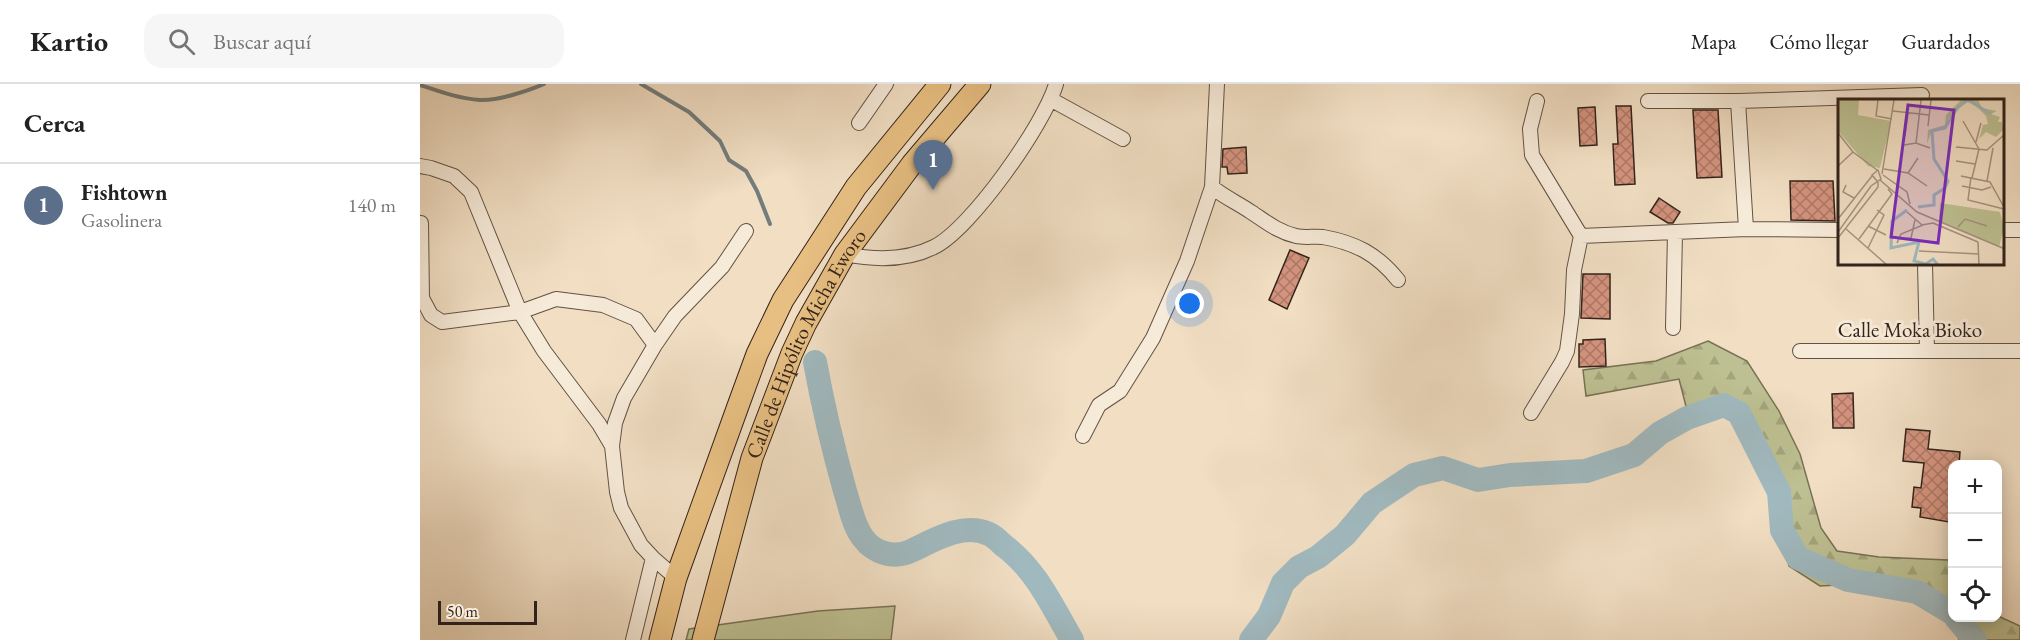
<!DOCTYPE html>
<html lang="es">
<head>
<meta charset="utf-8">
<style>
	:root { --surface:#fff; --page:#f6f6f6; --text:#222; --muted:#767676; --line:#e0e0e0; --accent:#1a73e8 }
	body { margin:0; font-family:"EB Garamond",serif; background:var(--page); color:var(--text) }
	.controls { position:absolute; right:18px; bottom:18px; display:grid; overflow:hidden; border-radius:12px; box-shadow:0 3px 15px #0003 }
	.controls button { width:54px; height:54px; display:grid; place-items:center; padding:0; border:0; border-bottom:2px solid var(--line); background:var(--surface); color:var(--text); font:30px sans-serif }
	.scale { position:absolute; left:18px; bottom:15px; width:99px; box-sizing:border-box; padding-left:6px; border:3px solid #33231b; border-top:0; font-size:16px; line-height:21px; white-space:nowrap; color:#33231b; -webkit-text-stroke:4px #f6ead8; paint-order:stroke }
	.you { position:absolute; left:770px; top:220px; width:21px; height:21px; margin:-15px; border:4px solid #fff; border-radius:50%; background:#1a73e8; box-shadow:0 0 0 9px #1a73e833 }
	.badge { display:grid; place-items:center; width:39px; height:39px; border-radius:50%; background:var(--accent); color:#fff; font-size:20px; font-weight:700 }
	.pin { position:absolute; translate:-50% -50px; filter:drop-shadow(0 2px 3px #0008) }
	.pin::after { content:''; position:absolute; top:32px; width:21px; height:18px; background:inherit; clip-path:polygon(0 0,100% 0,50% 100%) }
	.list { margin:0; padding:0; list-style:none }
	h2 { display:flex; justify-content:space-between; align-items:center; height:78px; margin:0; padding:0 24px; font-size:26px }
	h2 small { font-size:20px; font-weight:400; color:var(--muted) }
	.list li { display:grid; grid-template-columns:39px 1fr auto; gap:18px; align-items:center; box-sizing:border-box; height:84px; padding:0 24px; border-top:2px solid var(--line) }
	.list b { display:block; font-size:22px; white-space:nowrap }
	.list p { margin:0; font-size:20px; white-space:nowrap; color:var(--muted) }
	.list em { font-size:20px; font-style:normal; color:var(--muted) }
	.icon { flex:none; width:33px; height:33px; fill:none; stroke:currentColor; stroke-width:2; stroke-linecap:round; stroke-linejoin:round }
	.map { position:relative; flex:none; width:1600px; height:556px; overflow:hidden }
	header { display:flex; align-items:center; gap:36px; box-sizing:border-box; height:84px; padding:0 30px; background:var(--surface); border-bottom:2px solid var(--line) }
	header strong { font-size:28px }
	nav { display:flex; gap:33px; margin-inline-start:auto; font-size:21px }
	.search { width:420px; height:54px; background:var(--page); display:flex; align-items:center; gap:15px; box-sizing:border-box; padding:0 21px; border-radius:18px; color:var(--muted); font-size:22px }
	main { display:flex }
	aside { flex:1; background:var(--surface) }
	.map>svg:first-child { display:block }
	.green { fill:#bdc092; stroke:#787256; stroke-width:1.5 }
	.forest { fill:url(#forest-firs); stroke:#787256; stroke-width:1.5 }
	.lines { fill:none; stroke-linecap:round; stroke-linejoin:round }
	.stream { stroke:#747d7d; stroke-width:4 }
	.river { stroke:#a0b9bf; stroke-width:24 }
	.building { fill:url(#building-cross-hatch); stroke:#33231b; stroke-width:1.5 }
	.minor-casing { stroke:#625245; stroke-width:16 }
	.primary-casing { stroke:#33231b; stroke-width:23 }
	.minor { stroke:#f6ead8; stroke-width:14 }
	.primary { stroke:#e8bf82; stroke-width:21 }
	.labels { text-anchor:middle; stroke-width:6; stroke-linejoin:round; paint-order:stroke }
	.street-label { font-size:21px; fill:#33231b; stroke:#f6ead8 }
	.inset-river { fill:none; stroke:#a0b9bf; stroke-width:3 }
	.inset-road { fill:none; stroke:#a59380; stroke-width:1.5 }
	.view { fill:#7b2cbf; fill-opacity:0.15; stroke:#7b2cbf; stroke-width:3 }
	.inset-edge { fill:none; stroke:#33231b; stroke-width:3 }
</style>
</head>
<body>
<header>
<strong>Kartio</strong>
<div class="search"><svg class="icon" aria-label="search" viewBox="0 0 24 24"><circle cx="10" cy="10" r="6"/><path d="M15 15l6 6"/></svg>Buscar aquí</div>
<nav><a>Mapa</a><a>Cómo llegar</a><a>Guardados</a></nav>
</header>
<main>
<aside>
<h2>Cerca<small></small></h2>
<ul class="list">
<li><span class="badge" style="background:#5c6f8a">1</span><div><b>Fishtown</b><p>Gasolinera</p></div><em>140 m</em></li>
</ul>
</aside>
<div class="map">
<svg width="1600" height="556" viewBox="0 0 1600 556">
	<defs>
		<pattern id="forest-firs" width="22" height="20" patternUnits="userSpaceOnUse" patternTransform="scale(1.5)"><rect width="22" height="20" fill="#bdc092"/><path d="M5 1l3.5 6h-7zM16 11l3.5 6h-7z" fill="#a3a57d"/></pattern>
		<pattern id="building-cross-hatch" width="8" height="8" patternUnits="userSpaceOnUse" patternTransform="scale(1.5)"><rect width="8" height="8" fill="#d4937e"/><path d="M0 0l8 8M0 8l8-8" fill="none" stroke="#ad7866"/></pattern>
	</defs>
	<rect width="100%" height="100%" fill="#f1dec3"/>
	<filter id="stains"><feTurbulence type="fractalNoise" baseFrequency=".00333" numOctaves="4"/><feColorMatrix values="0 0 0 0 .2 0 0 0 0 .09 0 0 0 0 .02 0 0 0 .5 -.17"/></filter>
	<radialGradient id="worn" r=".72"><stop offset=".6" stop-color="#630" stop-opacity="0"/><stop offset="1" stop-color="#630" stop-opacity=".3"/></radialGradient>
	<path class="green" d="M 475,522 L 471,556 L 266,556 L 269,545 L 398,527 Z"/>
	<path class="forest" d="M 1288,257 L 1327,277 L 1359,327 L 1380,370 L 1401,444 L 1417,467 L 1459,473 L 1528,476 L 1532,483 L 1532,534 L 1578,534 L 1578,532 L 1600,542 L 1600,556 L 1539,556 L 1534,539 L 1500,509 L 1455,499 L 1400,502 L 1369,482 L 1359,434 L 1340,387 L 1330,332 L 1310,325 L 1269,334 L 1259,295 L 1166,312 L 1163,286 L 1236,277 Z"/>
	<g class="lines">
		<path class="stream" d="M 221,0 L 269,28 L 300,57 L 309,76 L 326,87 L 337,107 L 350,140
			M 0,1 C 18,7 40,15 60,16 C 77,17 108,7 124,0"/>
		<path class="river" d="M 395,278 C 403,322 413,364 425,407 C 430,422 433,441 443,454 C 454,469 474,475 491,467 C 514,456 543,438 569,450 C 574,452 579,457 583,461 C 616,485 632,522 652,556
			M 1536,534 L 1555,556
			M 831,556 L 849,532 L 863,499 L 879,483 L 898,473 L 925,451 L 952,419 L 994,391 L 1023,384 L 1058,396 L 1090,391 L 1166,387 L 1214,371 L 1240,349 L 1267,334 L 1304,321 L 1319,329 L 1359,408 L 1362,446 L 1378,474 L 1428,496 L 1497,508 L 1532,529"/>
	</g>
	<path class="building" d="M 1196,22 L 1211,22 L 1215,100 L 1195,101 L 1193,60 L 1198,60 Z
		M 1175,23 L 1177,61 L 1160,62 L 1158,24 Z
		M 1273,26 L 1298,26 L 1302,93 L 1277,94 Z
		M 826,63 L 827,89 L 808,90 L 807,83 L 802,83 L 803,65 Z
		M 1370,97 L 1413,97 L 1415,137 L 1371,136 Z
		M 1239,114 L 1260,128 L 1253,139 L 1248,139 L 1230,128 Z
		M 870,166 L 889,174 L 867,225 L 849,216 Z
		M 1163,190 L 1190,190 L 1190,235 L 1161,234 Z
		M 1185,255 L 1186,282 L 1159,283 L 1159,260 L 1163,260 L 1163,256 Z
		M 1433,309 L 1434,344 L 1413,344 L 1412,310 Z
		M 1486,345 L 1510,347 L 1508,365 L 1540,368 L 1539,381 L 1533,381 L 1533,413 L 1529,438 L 1500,433 L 1501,424 L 1492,423 L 1494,403 L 1501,404 L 1504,379 L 1483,377 Z"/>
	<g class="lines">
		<defs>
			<path id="minor" d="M 632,16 L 703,55
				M 1228,17 L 1318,17 L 1502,11
				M 1318,17 L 1326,145
				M 439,39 L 466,0
				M 0,82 L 11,84 L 34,92 L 51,108 L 100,228 L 124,267 L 179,340 L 192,362
				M 792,103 C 804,113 818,119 831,128 C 845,137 858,148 876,152 C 885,154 894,152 903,153 C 936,159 957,170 978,196
				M 1,139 L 2,214 L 11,231 L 22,238 L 100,228 L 136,215 L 183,221 L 216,235 L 235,261
				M 1584,146 L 1600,146
				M 1161,152 L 1326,145 L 1420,146
				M 425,170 C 454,176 486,177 514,163 C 551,145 625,39 636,0
				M 1505,180 L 1507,266
				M 1253,244 L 1255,149
				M 1380,267 L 1600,267
				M 1111,329 L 1142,278 L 1147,267 L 1152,230 L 1154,186 L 1161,152 L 1112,71 L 1110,45 L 1117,17
				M 663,352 L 679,321 L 700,307 L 733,254 L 767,177 L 792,103 L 797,0
				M 256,494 L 233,474 L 221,461 L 201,424 L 197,408 L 192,362 L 195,339 L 204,314 L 235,261 L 255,232 L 302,183 L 326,147
				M 213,556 L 233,474"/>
			<g id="primary">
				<path d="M 240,556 L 256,494 L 318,322 L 337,270 L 363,216 L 436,103 L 520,0"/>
				<path id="s1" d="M 283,556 L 332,374 L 372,269 L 386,239 L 425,170 L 492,80 L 560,0"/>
			</g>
		</defs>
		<use href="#minor" class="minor-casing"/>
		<use href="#primary" class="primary-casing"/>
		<use href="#minor" class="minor"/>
		<use href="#primary" class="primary"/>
	</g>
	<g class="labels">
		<g class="street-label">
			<text x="1490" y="253">Calle Moka Bioko</text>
			<text dy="7" stroke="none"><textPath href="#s1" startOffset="315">Calle de Hipólito Micha Eworo</textPath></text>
		</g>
	</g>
	<g transform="translate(1418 15)">
		<rect width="166" height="166" fill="#f1dec3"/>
		<path d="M 102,104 L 162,113 L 166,129 L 161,148 L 101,122 Z" fill="#bdc092"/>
		<path d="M 123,1 L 140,1 L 144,9 L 159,12 L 153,15 L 162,18 L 160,23 L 164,23 L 165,31 L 158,38 L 148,33 L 141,40 L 145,26 L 150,25 L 148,17 L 135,4 L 128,3 L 111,19 L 107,30 L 94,31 L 89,45 L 90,31 L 107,26 L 108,16 Z" fill="#bdc092"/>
		<path d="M 0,1 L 21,1 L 20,16 L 53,22 L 42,69 L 30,67 L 0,32 Z" fill="#bdc092"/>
		<path class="inset-river" d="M 80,108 L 96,106 L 96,96 L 107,89 L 110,82 L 96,60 L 94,32 L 107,29 L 120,8 L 130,1 L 153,15M 69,111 L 54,122 L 53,149 L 81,143 L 76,162 L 88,165 L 95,160 L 100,166"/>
		<path class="inset-road" d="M 40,1 L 38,17 L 54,20M 55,12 L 91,16M 125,22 L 141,50 L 134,79M 90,27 L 93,1M 0,34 L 15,53 L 39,71M 67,37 L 70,14M 138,43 L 143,24M 78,44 L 83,1M 66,46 L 78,44 L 92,49M 118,48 L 149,51 L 167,35M 118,62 L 137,65M 0,67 L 15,53M 46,70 L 70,74 L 89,87M 70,74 L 80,59M 44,75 L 56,1M 45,76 L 69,93 L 72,105M 123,77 L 152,83 L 167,110M 133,78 L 130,101 L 166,110M 42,81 L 79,113 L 167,150M 149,82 L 155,49M 8,86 L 5,93 L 16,99M 124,87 L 144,91 L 153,88M 69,113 L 84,126 L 95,124M 0,120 L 34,77M 95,124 L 140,143M 30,127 L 48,136M 120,128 L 127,120 L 149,127M 8,130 L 49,166M 0,133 L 33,87 L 43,80 L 40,71 L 34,76 L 39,82M 0,139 L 40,88 L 40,83M 21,140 L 54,95 L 50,90M 65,140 L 73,139 L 77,121M 140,143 L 141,166M 59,144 L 63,135 L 85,126M 30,149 L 46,116 L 39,111M 81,152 L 141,155"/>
		<path class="view" d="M 70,6 L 116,11 L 100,144 L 53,138 Z"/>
		<rect width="166" height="166" class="inset-edge"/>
	</g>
	<rect width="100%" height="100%" filter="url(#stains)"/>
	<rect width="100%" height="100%" fill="url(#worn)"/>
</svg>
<div class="controls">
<button>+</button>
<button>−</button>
<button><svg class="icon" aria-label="locate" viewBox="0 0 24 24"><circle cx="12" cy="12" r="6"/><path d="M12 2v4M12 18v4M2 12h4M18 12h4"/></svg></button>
</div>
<div class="scale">50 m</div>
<div class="you"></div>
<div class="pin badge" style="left:513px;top:106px;background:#5c6f8a">1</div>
</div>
</main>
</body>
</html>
